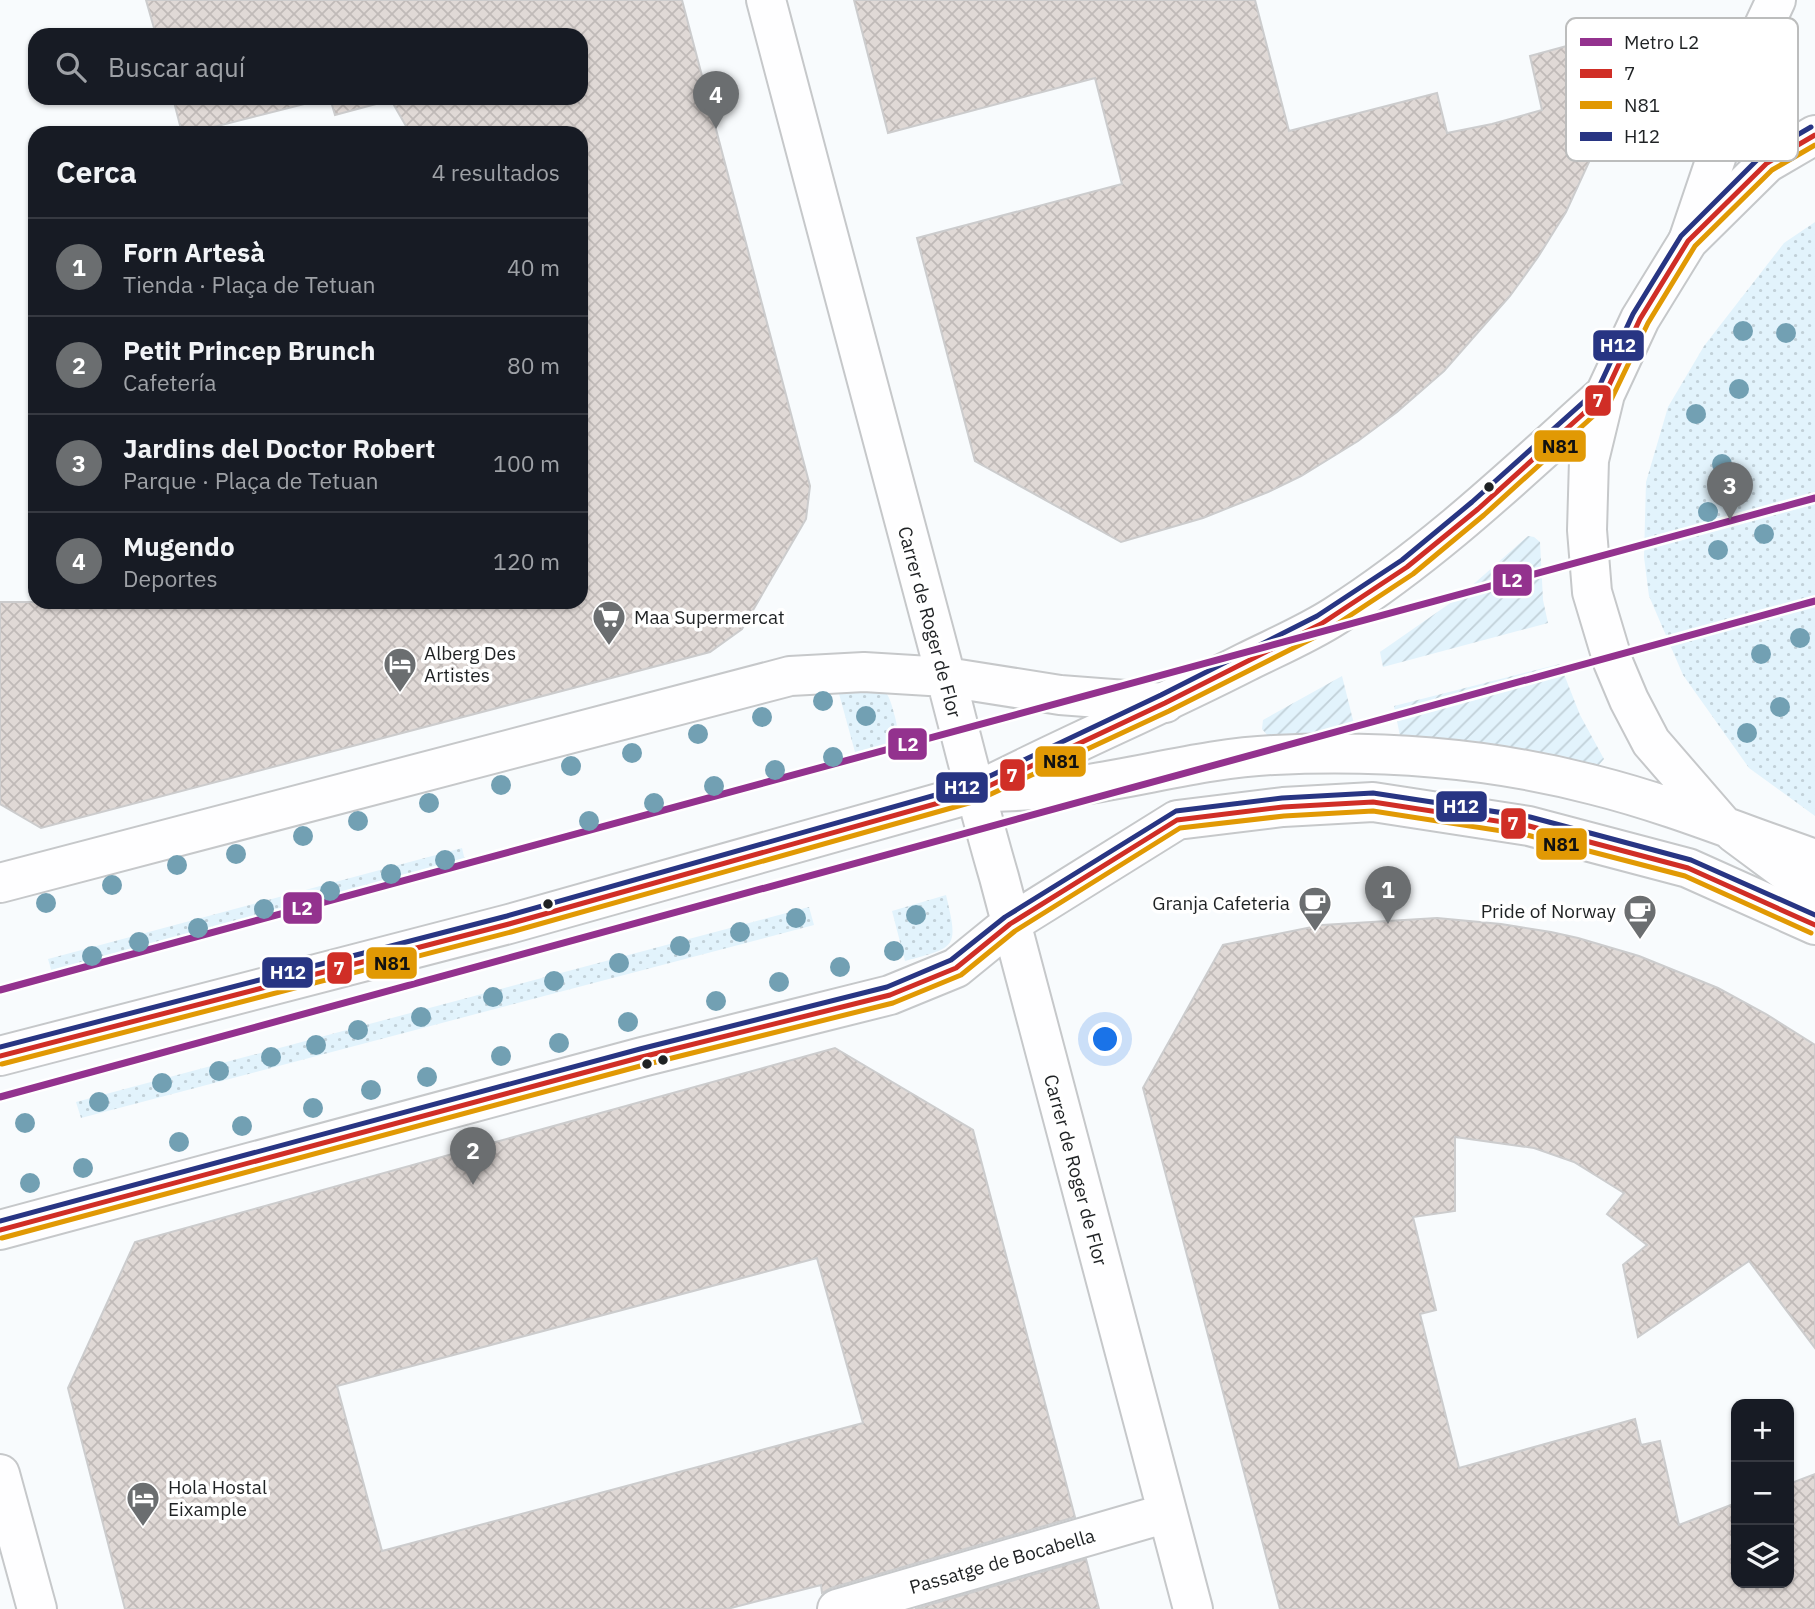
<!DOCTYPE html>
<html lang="es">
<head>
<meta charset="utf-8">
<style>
	:root { --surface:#171b24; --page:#20242c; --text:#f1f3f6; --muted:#9ea1a6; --line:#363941; --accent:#6b6e70 }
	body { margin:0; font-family:"IBM Plex Sans",sans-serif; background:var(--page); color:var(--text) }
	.controls { position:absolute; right:21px; bottom:21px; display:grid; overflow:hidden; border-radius:14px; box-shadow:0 2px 5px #0004 }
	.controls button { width:63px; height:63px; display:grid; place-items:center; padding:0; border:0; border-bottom:2px solid var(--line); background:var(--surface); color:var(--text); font:35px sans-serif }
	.you { position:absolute; left:1106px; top:1040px; width:24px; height:24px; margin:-18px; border:5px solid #fff; border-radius:50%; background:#1a73e8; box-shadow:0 0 0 10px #1a73e833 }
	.badge { display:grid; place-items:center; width:46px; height:46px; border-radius:50%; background:var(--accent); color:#fff; font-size:23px; font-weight:700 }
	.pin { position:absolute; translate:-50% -58px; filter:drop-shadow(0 2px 4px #0008) }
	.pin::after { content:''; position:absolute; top:37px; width:24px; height:21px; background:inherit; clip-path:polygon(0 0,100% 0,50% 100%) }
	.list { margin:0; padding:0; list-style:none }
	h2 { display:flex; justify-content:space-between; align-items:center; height:91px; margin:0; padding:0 28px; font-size:30px }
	h2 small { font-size:23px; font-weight:400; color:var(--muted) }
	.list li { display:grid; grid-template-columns:46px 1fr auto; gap:21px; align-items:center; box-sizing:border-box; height:98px; padding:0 28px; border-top:2px solid var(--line) }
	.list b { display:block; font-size:26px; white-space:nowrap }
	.list p { margin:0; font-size:23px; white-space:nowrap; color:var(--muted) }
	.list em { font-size:23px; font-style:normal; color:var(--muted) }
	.icon { flex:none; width:38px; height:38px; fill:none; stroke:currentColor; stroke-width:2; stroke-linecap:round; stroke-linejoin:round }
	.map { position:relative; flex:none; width:1815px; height:1609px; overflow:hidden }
	.search { position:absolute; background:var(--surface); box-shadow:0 2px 5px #0004; left:28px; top:28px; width:560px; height:77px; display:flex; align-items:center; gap:18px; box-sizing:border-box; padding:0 24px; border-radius:21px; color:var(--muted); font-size:26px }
	.panel { position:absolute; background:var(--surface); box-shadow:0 2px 5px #0004; left:28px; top:126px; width:560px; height:483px; border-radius:21px }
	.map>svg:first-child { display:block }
	.grass { fill:url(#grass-dots) }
	.garden { fill:url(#garden-furrows) }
	.building { fill:url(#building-cross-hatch); stroke:#cccccd; stroke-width:2; fill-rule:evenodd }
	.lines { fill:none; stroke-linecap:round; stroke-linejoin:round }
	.street-casing { stroke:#c6c8ca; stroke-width:42 }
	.secondary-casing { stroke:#c6c8ca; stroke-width:42 }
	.primary-casing { stroke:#c6c8ca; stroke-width:42 }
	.street { stroke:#fefeff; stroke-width:38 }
	.secondary { stroke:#fefeff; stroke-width:38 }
	.primary { stroke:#fefeff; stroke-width:38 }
	.bus-1-casing { stroke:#fff; stroke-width:10 }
	.bus-2-casing { stroke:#fff; stroke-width:10 }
	.bus-3-casing { stroke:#fff; stroke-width:10 }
	.bus-1 { stroke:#d02e26; stroke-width:5 }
	.bus-2 { stroke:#e19904; stroke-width:5 }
	.bus-3 { stroke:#283583; stroke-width:5 }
	.metro-1-casing { stroke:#fff; stroke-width:12 }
	.metro-1 { stroke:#93328e; stroke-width:7 }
	.tree { fill:#72a0b3 }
	.bus-dot { fill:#1f2224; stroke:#fff; stroke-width:2.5 }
	.labels { text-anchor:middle; stroke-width:7; stroke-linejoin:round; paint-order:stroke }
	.poi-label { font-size:19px; fill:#1f2224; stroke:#fff; text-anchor:start }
	.street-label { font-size:19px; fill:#1f2224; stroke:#fff }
	.key { fill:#fff; stroke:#bcbdbd; stroke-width:2 }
	.key-label { font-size:19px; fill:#1f2224 }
	.line-badge { stroke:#fff; stroke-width:2.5 }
	.badge-label { font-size:19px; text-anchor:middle; font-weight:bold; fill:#fff }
	.pale-badge-label { font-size:19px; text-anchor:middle; font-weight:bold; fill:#111 }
</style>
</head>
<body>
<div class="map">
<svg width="1815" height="1609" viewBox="0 0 1815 1609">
	<defs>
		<pattern id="grass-dots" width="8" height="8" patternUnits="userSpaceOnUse" patternTransform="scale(1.75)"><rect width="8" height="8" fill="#e2f3fc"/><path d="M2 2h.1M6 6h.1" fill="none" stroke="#c1d0d8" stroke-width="1.8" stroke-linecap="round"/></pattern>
		<pattern id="garden-furrows" width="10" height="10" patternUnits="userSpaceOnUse" patternTransform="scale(1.75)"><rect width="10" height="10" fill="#e2f3fc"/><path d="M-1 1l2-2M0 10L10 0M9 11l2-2" fill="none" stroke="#c1d0d8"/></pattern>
		<pattern id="building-cross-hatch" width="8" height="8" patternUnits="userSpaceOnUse" patternTransform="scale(1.75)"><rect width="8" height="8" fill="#e0d9d6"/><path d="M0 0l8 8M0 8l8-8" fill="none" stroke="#c0bab8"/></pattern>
	</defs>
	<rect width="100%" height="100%" fill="#f8fbfd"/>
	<path class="grass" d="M 1815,222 L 1815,816 L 1749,768 L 1683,675 L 1649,596 L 1644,557 L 1646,482 L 1668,407 L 1704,346 L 1784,243 Z
		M 882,687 C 890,696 892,706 895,717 C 904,752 886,755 858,763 L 838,690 Z
		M 462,848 L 466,865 L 53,976 L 48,959 Z
		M 946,895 C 959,949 956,947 905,961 L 892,911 Z
		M 809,907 L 814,925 L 81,1118 L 76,1102 Z"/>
	<path class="garden" d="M 1528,536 L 1534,537 L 1540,542 L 1543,600 L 1548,623 L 1383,667 L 1380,652 L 1459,597 Z
		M 1560,664 L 1580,715 L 1604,759 L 1597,767 C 1532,752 1468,738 1400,736 L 1394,706 Z
		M 1342,676 L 1357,736 L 1268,736 L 1262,729 L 1263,720 Z"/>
	<path class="building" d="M 146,0 L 682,0 L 810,486 L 806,519 L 742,629 L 710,652 L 41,828 L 0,804 L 0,602 L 581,602 L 581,133 L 410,133 L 391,100 L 335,115 L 330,98 L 581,98 L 581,35 L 156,35 Z
		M 854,0 L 1255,0 L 1289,131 L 1437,93 L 1447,133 L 1492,124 L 1542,110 L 1530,56 L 1596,38 L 1599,49 L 1634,41 L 1619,89 L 1591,97 L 1601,136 L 1566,212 L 1538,257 L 1510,296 L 1444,371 L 1397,412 L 1358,441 L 1301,476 L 1268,492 L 1203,518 L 1121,542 L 975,461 L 917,238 L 1122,184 L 1095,78 L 888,133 Z
		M 173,98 L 328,98 L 190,133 L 182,133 Z
		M 1437,918 L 1501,924 L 1551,932 L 1578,938 L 1639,956 L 1718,988 L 1766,1014 L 1815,1045 L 1815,1348 L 1749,1261 L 1638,1337 L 1623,1265 L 1647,1245 L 1607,1214 L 1624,1193 L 1574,1162 L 1534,1148 L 1455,1137 L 1455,1211 L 1413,1217 L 1436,1310 L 1420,1314 L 1459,1468 L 1635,1419 L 1641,1445 L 1660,1441 L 1679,1525 L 1736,1503 L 1736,1583 L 1789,1583 L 1789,1484 L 1815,1474 L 1815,1609 L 1280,1609 L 1143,1088 L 1223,945 L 1322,925 Z
		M 835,1048 L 973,1130 L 1075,1517 L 831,1588 L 822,1593 L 821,1585 L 727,1609 L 125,1609 L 68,1388 L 135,1242 ZM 817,1258 L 863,1423 L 382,1551 L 337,1386 Z
		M 1086,1559 L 1099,1609 L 915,1609 Z"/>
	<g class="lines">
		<defs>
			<path id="street" d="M 766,0 C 821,207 875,414 931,621 C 954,706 974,792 999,877 L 1193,1609
				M 0,883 L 790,676 L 864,672 L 946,677 L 1060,695 L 1165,703
				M 0,1230 L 642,1057 L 890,995 L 956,968 L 1010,924 L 1177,820 L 1283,807 L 1373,802 L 1529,826 L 1688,868 L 1815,925
				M 0,1474 L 37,1609
				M 837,1609 L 1167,1513"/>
			<path id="secondary" d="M 1688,241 L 1753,49 L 1776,0
				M 1734,833 L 1815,893"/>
			<path id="primary" d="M 991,792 C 1019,791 1048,790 1076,786 C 1142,777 1207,758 1274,755 C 1381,750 1491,758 1594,785 C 1670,804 1742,834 1815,859
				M 1722,824 L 1651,742 L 1629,700 L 1613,662 L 1592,592 L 1587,530 L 1589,460 L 1605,394 L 1640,319 L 1688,241 L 1767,163 L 1815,135
				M 0,1056 L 509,924 L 974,793 C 1063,747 1156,708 1246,662 C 1276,647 1307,634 1335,616 C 1434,553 1518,472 1605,394"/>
		</defs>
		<use href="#street" class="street-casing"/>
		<use href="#secondary" class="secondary-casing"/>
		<use href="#primary" class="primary-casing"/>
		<use href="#street" class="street"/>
		<use href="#secondary" class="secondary"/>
		<use href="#primary" class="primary"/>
		<defs>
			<path id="bus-1" d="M 0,1056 L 509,924 L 974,793 L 1165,703 L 1321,624 L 1407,567 L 1478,509 L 1605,394 L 1640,319 L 1688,241 L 1767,163 L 1815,135
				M 0,1230 L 642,1057 L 890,995 L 956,968 L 1010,924 L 1177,820 L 1283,807 L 1373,802 L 1529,826 L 1688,868 L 1815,925"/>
			<path id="bus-2" d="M 2,1064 L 511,932 L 976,801 L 1169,711 L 1325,632 L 1413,574 L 1484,515 L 1611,400 L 1648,323 L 1695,246 L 1772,170 L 1815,145
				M 2,1238 L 644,1065 L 893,1003 L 961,975 L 1015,931 L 1180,828 L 1284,816 L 1373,811 L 1527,835 L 1685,876 L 1811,933"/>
			<path id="bus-3" d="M 0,1047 L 507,916 L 971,785 L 1161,695 L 1317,616 L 1402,560 L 1472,502 L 1598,389 L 1633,314 L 1681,236 L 1761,156 L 1811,127
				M 0,1221 L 640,1049 L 887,987 L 951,960 L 1005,917 L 1176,811 L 1282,798 L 1373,793 L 1530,817 L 1691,860 L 1815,915"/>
		</defs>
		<use href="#bus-1" class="bus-1-casing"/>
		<use href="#bus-2" class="bus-2-casing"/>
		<use href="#bus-3" class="bus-3-casing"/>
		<use href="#bus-1" class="bus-1"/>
		<use href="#bus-2" class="bus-2"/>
		<use href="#bus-3" class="bus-3"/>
		<defs>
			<path id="metro-1" d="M 0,990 L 1815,498
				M 0,1097 L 1815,601"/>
		</defs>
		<use href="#metro-1" class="metro-1-casing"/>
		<use href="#metro-1" class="metro-1"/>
	</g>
	<g class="tree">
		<circle cx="1743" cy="331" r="10"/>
		<circle cx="1786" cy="333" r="10"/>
		<circle cx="1739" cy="389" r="10"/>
		<circle cx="1696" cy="414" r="10"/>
		<circle cx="1722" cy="464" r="10"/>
		<circle cx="1708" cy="512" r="10"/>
		<circle cx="1764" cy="534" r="10"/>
		<circle cx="1718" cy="550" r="10"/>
		<circle cx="1800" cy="638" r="10"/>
		<circle cx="1761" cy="654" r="10"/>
		<circle cx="823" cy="701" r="10"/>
		<circle cx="1780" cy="707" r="10"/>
		<circle cx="866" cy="716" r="10"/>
		<circle cx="762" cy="717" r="10"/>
		<circle cx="1747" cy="733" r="10"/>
		<circle cx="698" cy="734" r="10"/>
		<circle cx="632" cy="753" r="10"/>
		<circle cx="833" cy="757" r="10"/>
		<circle cx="571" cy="766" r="10"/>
		<circle cx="775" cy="770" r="10"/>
		<circle cx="501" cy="785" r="10"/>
		<circle cx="714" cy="786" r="10"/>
		<circle cx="429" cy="803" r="10"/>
		<circle cx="654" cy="803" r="10"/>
		<circle cx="358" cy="821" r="10"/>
		<circle cx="589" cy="821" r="10"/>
		<circle cx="303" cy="836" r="10"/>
		<circle cx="236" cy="854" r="10"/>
		<circle cx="445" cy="860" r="10"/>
		<circle cx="177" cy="865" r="10"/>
		<circle cx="391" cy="874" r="10"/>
		<circle cx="112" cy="885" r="10"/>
		<circle cx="330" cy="891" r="10"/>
		<circle cx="46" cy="903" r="10"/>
		<circle cx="264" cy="909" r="10"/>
		<circle cx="916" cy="915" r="10"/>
		<circle cx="796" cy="918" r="10"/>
		<circle cx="198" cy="928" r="10"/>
		<circle cx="740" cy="932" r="10"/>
		<circle cx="139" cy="942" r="10"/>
		<circle cx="680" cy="946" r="10"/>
		<circle cx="894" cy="951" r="10"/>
		<circle cx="92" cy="956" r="10"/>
		<circle cx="619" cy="963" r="10"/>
		<circle cx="840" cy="967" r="10"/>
		<circle cx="554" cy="981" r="10"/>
		<circle cx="779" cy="982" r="10"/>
		<circle cx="493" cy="997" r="10"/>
		<circle cx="716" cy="1001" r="10"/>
		<circle cx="421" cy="1017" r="10"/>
		<circle cx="628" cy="1022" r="10"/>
		<circle cx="358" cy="1030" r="10"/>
		<circle cx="559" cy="1043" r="10"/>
		<circle cx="316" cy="1045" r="10"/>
		<circle cx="501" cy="1056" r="10"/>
		<circle cx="271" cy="1057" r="10"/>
		<circle cx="219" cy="1071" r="10"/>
		<circle cx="427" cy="1077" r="10"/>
		<circle cx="162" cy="1083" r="10"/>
		<circle cx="371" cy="1090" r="10"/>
		<circle cx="99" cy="1102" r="10"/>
		<circle cx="313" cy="1108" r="10"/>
		<circle cx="25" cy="1123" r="10"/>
		<circle cx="242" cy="1126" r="10"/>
		<circle cx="179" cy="1142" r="10"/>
		<circle cx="83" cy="1168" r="10"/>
		<circle cx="30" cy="1183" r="10"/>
	</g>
	<defs>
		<symbol id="supermarket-pin" viewBox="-11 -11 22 30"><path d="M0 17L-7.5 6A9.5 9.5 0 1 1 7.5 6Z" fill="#6b6e70" stroke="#fff"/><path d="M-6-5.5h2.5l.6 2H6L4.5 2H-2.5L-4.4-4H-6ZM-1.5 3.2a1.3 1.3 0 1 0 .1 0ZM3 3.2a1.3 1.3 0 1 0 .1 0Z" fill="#fff"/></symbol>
		<symbol id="hotel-pin" viewBox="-11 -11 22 30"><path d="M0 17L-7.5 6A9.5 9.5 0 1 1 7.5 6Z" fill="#6b6e70" stroke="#fff"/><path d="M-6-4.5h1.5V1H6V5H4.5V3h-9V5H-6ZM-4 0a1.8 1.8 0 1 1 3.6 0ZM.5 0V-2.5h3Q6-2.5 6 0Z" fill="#fff"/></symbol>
		<symbol id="cafe-pin" viewBox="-11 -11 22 30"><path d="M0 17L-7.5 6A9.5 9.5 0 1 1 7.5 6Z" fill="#6b6e70" stroke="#fff"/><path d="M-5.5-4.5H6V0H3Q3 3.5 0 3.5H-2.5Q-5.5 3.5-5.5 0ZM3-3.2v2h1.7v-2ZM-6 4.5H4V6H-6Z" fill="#fff"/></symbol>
	</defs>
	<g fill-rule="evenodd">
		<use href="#supermarket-pin" x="590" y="598" width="38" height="52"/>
		<use href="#hotel-pin" x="381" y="645" width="38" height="52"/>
		<use href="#cafe-pin" x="1296" y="884" width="38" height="52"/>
		<use href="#cafe-pin" x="1621" y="892" width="38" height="52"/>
		<use href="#hotel-pin" x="124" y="1479" width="38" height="52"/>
	</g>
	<g class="bus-dot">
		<circle cx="1489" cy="487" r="6"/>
		<circle cx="548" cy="904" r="6"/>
		<circle cx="663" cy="1060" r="6"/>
		<circle cx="647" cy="1064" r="6"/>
	</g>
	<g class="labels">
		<g class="poi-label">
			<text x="634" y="624">Maa Supermercat</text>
			<text x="424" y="660">Alberg Des<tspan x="424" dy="22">Artistes</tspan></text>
			<text x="1290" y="910" text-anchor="end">Granja Cafeteria</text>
			<text x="1616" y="918" text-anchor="end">Pride of Norway</text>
			<text x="168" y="1494">Hola Hostal<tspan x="168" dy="22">Eixample</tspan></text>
		</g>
		<g class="street-label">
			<text transform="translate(930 622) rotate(75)" y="7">Carrer de Roger de Flor</text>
			<text transform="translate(1076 1170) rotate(75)" y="7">Carrer de Roger de Flor</text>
			<text transform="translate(1002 1561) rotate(-16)" y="7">Passatge de Bocabella</text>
		</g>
	</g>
	<rect x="1566" y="18" width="232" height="143" rx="10" class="key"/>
	<rect x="1580" y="38" width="32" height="8" fill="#93328e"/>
	<rect x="1580" y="69" width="32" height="9" fill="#d02e26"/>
	<rect x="1580" y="101" width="32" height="8" fill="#e19904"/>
	<rect x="1580" y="132" width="32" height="9" fill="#283583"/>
	<g class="key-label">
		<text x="1624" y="49">Metro L2</text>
		<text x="1624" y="80">7</text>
		<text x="1624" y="112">N81</text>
		<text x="1624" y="143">H12</text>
	</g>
	<g class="line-badge">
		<rect x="1592" y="329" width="53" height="33" rx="7" fill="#283583"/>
		<rect x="1584" y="384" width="28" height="33" rx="7" fill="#d02e26"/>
		<rect x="1533" y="429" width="54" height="34" rx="7" fill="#e19904"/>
		<rect x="1492" y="563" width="41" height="34" rx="7" fill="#93328e"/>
		<rect x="887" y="727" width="41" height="34" rx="7" fill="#93328e"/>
		<rect x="1034" y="745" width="53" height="33" rx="7" fill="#e19904"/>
		<rect x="999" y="758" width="27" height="34" rx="7" fill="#d02e26"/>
		<rect x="935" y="771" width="54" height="33" rx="7" fill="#283583"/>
		<rect x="1435" y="790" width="53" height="33" rx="7" fill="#283583"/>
		<rect x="1500" y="807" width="27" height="33" rx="7" fill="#d02e26"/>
		<rect x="1535" y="827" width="53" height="34" rx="7" fill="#e19904"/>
		<rect x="282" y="891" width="41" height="34" rx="7" fill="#93328e"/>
		<rect x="365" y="946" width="53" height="34" rx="7" fill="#e19904"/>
		<rect x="326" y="951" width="27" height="34" rx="7" fill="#d02e26"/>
		<rect x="261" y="956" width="53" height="33" rx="7" fill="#283583"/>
	</g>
	<g class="badge-label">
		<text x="1618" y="352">H12</text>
		<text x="1598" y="407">7</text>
		<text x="1512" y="587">L2</text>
		<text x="908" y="751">L2</text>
		<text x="1012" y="782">7</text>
		<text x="962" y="794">H12</text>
		<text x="1461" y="813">H12</text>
		<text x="1513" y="830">7</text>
		<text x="302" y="915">L2</text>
		<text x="339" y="975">7</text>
		<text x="288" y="979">H12</text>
	</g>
	<g class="pale-badge-label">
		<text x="1560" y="453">N81</text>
		<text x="1061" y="768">N81</text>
		<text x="1561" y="851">N81</text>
		<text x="392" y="970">N81</text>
	</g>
</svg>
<div class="controls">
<button>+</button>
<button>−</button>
<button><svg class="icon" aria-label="layers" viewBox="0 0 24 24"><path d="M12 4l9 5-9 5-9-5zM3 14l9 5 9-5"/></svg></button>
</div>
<div class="you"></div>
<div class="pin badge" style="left:1388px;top:924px">1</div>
<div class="pin badge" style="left:473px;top:1185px">2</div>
<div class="pin badge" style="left:1730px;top:520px">3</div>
<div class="pin badge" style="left:716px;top:129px">4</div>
<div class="search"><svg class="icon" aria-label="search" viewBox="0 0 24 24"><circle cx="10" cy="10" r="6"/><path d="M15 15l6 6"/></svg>Buscar aquí</div>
<section class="panel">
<h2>Cerca<small>4 resultados</small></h2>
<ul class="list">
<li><span class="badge">1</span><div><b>Forn Artesà</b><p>Tienda · Plaça de Tetuan</p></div><em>40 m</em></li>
<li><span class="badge">2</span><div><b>Petit Princep Brunch</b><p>Cafetería</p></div><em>80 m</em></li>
<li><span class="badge">3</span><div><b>Jardins del Doctor Robert</b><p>Parque · Plaça de Tetuan</p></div><em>100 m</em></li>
<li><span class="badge">4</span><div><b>Mugendo</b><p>Deportes</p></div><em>120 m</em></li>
</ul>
</section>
</div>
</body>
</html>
